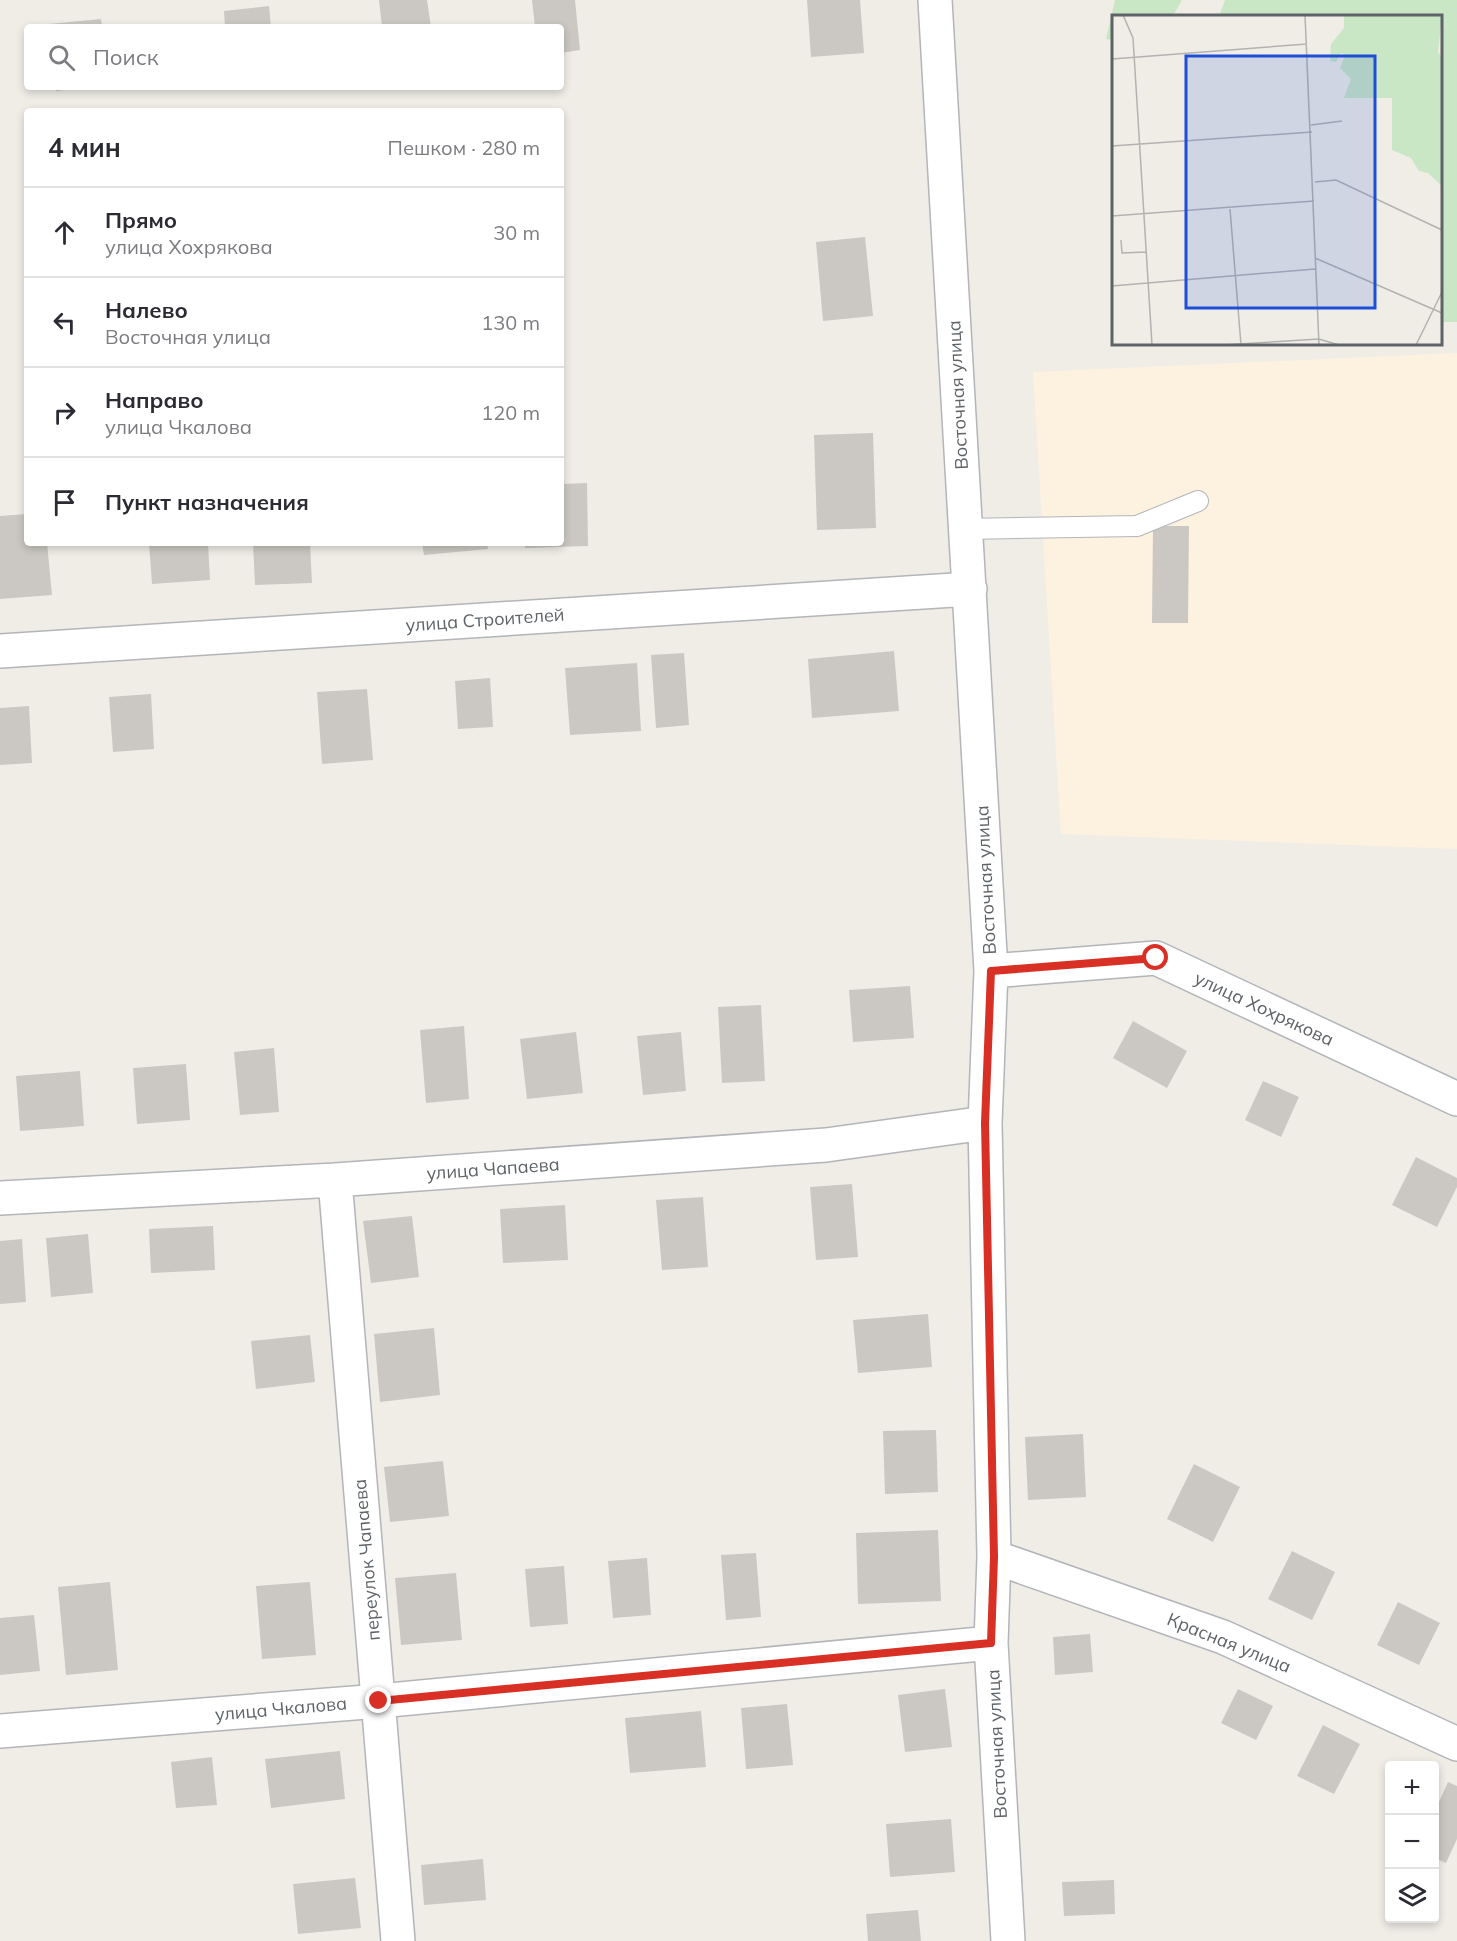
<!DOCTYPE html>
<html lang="ru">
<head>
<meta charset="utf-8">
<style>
	:root { --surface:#fff; --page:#f2f2f3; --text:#2b2b33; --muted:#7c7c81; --line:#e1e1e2 }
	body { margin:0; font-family:Mulish,sans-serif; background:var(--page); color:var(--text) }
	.controls { position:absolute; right:18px; bottom:18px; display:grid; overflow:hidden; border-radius:6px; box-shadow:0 3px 9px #0003 }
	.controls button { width:54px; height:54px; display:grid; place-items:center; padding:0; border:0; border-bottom:2px solid var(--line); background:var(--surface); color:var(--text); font:30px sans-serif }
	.stop { position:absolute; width:18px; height:18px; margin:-14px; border:4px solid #d93025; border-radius:50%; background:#fff }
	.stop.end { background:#d93025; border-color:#fff; box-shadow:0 2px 6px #0008 }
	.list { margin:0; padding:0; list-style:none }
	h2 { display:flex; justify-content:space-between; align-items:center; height:78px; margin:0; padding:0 24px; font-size:26px }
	h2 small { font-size:20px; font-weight:400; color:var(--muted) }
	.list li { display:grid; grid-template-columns:39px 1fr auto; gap:18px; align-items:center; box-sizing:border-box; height:90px; padding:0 24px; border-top:2px solid var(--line) }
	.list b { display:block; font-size:22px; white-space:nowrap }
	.list p { margin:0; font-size:20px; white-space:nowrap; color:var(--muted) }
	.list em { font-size:20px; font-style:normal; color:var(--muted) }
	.icon { flex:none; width:33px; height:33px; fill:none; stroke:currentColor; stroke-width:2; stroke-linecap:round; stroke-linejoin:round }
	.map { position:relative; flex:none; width:1457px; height:1941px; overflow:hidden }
	.search { position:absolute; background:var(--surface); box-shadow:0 3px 9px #0003; left:24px; top:24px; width:540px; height:66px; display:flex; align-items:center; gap:15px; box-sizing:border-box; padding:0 21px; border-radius:6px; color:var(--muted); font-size:22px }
	.panel { position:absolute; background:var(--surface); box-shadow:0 3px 9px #0003; left:24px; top:108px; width:540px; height:438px; border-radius:6px }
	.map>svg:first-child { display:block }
	.commercial { fill:#fdf2df }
	.green { fill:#c9e6c5 }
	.building { fill:#cbc8c3 }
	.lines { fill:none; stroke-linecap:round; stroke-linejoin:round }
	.lane-casing { stroke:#b2b5b9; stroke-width:22 }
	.street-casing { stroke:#b2b5b9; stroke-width:36 }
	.lane { stroke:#fff; stroke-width:20 }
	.street { stroke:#fff; stroke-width:33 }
	.route { stroke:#d93025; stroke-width:8 }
	.labels { text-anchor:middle; stroke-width:4.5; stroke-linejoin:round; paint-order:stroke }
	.street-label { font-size:18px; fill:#5e6367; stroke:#fff }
	.inset-road { fill:none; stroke:#b2b2b0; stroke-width:1.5 }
	.view { fill:#1d4ed8; fill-opacity:0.15; stroke:#1d4ed8; stroke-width:3 }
	.inset-edge { fill:none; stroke:#5e6367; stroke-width:3 }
</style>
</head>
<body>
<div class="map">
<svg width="1457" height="1941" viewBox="0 0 1457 1941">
	<rect width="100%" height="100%" fill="#f0ede7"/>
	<path class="commercial" d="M 1457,353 L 1457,849 L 1061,834 L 1033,372 Z"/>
	<path class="green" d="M 1115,0 L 1182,0 L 1173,16 L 1114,16 L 1113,40 L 1106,39 Z
		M 1225,0 L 1457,0 L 1457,322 L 1441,322 L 1440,16 L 1219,16 Z"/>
	<path class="building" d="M 379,0 L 427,0 L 431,27 L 382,27 Z
		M 532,0 L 575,0 L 580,50 L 561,53 L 561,27 L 535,27 Z
		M 807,0 L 860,0 L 864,53 L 811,57 Z
		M 269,6 L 271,27 L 225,27 L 224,11 Z
		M 101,19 L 102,27 L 49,27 L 49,24 Z
		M 56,87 L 80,87 L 80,88 L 56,91 Z
		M 865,237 L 873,316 L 823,321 L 816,242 Z
		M 873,433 L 876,528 L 817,530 L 814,435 Z
		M 587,483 L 588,546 L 525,548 L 525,543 L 561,543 L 561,484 Z
		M 27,514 L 27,543 L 47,543 L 52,595 L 0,599 L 0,516 Z
		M 1153,526 L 1189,526 L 1188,623 L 1152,623 Z
		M 149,543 L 208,543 L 210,580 L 152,584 Z
		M 253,543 L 310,543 L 312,583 L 255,585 Z
		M 422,543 L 487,543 L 488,549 L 424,555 Z
		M 894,651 L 899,711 L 812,718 L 808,659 Z
		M 684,653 L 689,725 L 656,728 L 651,655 Z
		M 637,663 L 641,731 L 570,735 L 565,668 Z
		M 490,678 L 493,727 L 458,729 L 455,681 Z
		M 367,689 L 373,760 L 322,764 L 317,692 Z
		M 151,694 L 154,749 L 113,752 L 109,697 Z
		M 29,706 L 32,763 L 0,765 L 0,708 Z
		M 910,986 L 914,1038 L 853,1042 L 849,990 Z
		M 761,1005 L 765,1081 L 722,1083 L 718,1007 Z
		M 1133,1021 L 1187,1051 L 1167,1088 L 1113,1058 Z
		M 464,1026 L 469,1099 L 426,1103 L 420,1030 Z
		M 576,1032 L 583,1093 L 527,1099 L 520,1039 Z
		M 681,1032 L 686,1091 L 643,1095 L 637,1036 Z
		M 274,1048 L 279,1112 L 240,1115 L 234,1052 Z
		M 186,1064 L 190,1120 L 137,1124 L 133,1068 Z
		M 80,1071 L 84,1126 L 20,1131 L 16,1076 Z
		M 1263,1081 L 1299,1097 L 1281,1137 L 1245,1120 Z
		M 1416,1157 L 1457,1178 L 1457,1187 L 1437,1227 L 1392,1205 Z
		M 852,1184 L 858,1257 L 816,1260 L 810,1187 Z
		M 703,1197 L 708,1267 L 662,1270 L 656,1200 Z
		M 565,1205 L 568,1260 L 503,1263 L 500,1209 Z
		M 412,1216 L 419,1277 L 371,1283 L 363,1221 Z
		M 213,1226 L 215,1270 L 151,1273 L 149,1229 Z
		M 88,1234 L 93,1293 L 51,1297 L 46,1238 Z
		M 22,1239 L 26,1302 L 0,1304 L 0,1241 Z
		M 928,1314 L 932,1367 L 858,1373 L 853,1320 Z
		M 434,1328 L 440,1395 L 380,1402 L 374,1334 Z
		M 310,1335 L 315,1382 L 256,1389 L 251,1341 Z
		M 936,1430 L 938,1492 L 885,1494 L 883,1431 Z
		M 1083,1434 L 1086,1497 L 1028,1500 L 1025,1437 Z
		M 443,1461 L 449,1516 L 390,1522 L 384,1467 Z
		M 1194,1464 L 1240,1487 L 1213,1542 L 1167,1519 Z
		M 938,1530 L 941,1601 L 858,1604 L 856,1533 Z
		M 1292,1551 L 1335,1572 L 1312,1620 L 1268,1599 Z
		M 756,1553 L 761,1617 L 726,1620 L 721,1555 Z
		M 647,1558 L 651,1615 L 613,1618 L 608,1561 Z
		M 564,1566 L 568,1624 L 530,1627 L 525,1569 Z
		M 456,1573 L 462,1640 L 401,1645 L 395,1578 Z
		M 110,1582 L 118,1670 L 66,1675 L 58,1587 Z
		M 310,1582 L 316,1655 L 262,1659 L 256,1586 Z
		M 1398,1602 L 1440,1623 L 1419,1665 L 1377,1645 Z
		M 34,1615 L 40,1671 L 0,1675 L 0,1618 Z
		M 1090,1634 L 1093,1672 L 1055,1675 L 1053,1637 Z
		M 945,1689 L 952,1747 L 905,1752 L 898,1695 Z
		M 1238,1689 L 1273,1706 L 1256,1740 L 1221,1723 Z
		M 787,1704 L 793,1765 L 746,1769 L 741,1708 Z
		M 701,1711 L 706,1767 L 630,1773 L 625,1718 Z
		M 1323,1725 L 1360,1744 L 1334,1794 L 1297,1776 Z
		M 340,1751 L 345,1799 L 271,1808 L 265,1759 Z
		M 212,1757 L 217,1805 L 176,1808 L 171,1762 Z
		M 1448,1782 L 1457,1786 L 1457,1839 L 1446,1863 L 1434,1858 L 1434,1813 Z
		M 951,1819 L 955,1872 L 890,1877 L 886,1824 Z
		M 483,1859 L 486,1900 L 424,1905 L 421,1865 Z
		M 355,1878 L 361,1928 L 298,1934 L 293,1884 Z
		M 1114,1880 L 1115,1914 L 1064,1916 L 1062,1882 Z
		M 918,1910 L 921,1941 L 868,1941 L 866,1914 Z"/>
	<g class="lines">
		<defs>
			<path id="lane" d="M 966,529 L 1137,526 L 1198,501"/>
			<path id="street" d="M 935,0 L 991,971 L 985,1123 L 994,1557 L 991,1643 L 1008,1941
				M 0,651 L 970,589
				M 991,971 L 1156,958 L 1457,1099
				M 335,1180 L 398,1941
				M 0,1198 L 335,1180 L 826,1145 L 985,1123
				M 994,1557 L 1223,1637 L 1457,1744
				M 0,1731 L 379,1701 L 991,1643"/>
		</defs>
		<use href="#lane" class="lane-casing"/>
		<use href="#street" class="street-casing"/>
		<use href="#lane" class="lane"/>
		<use href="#street" class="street"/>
	</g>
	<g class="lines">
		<path class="route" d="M 379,1701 L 991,1643 L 994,1557 L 985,1123 L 991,971 L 1156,958"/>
	</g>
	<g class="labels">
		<g class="street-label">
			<text transform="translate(958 395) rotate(-93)" y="6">Восточная улица</text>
			<text transform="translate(485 620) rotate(-4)" y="6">улица Строителей</text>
			<text transform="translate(986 880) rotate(-93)" y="6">Восточная улица</text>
			<text transform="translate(1264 1009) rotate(25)" y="6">улица Хохрякова</text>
			<text transform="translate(493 1169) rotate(-4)" y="6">улица Чапаева</text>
			<text transform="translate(367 1560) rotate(-95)" y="6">переулок Чапаева</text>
			<text transform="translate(1229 1643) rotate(22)" y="6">Красная улица</text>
			<text transform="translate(281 1709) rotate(-5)" y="6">улица Чкалова</text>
			<text transform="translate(997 1744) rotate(-93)" y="6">Восточная улица</text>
		</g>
	</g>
	<g transform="translate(1112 15)">
		<rect width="330" height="330" fill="#f0ede7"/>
		<path d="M 232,0 L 330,0 L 326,37 L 330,42 L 330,171 L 316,158 L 307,156 L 299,143 L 280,135 L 280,83 L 232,83 L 239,64 L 228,53 L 233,40 L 229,38 L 224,47 L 218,46 L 219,29 L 232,13 Z" fill="#c9e6c5"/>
		<path class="inset-road" d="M 11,0 L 21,23 L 40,330M 193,0 L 207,330M 0,44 L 195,29M 199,110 L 230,106M 0,131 L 200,117M 203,167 L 224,165 L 330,215M 118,194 L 129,330M 0,201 L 202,186M 9,225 L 10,238 L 34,237M 203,243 L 330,298M 0,271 L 203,254M 112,330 L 207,324 L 227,330M 304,330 L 330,277"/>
		<path class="view" d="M 74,41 L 263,41 L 263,293 L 74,293 Z"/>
		<rect width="330" height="330" class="inset-edge"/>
	</g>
</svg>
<div class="controls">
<button>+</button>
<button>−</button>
<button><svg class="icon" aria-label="layers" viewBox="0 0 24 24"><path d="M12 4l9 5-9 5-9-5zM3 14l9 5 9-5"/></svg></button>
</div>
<div class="stop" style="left:1156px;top:958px"></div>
<div class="stop end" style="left:379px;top:1701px"></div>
<div class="search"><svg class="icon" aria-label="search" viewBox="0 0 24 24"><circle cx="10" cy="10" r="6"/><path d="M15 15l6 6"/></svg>Поиск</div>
<section class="panel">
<h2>4 мин<small>Пешком · 280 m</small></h2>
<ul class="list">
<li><svg class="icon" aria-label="ahead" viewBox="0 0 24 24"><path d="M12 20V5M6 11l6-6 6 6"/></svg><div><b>Прямо</b><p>улица Хохрякова</p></div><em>30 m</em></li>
<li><svg class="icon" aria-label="left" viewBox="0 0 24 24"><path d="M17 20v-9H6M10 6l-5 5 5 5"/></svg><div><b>Налево</b><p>Восточная улица</p></div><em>130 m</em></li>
<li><svg class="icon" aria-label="right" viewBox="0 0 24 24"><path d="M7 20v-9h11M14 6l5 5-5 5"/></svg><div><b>Направо</b><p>улица Чкалова</p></div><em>120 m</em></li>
<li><svg class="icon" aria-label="arrive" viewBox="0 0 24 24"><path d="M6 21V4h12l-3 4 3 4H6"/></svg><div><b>Пункт назначения</b></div></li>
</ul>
</section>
</div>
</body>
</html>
